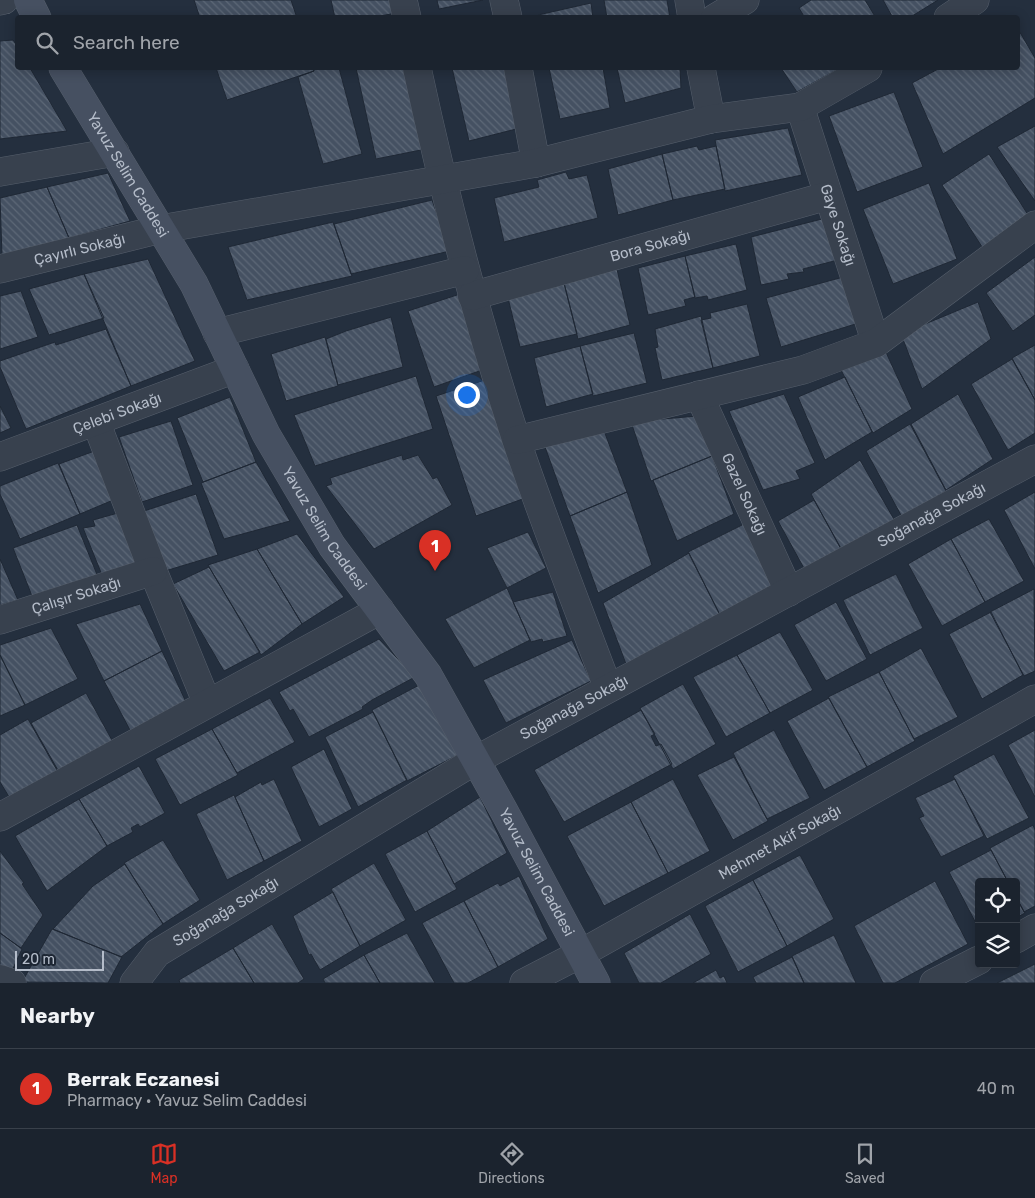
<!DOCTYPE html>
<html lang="en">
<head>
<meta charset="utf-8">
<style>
	:root { --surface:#1b232e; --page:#282f3a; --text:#f1f3f6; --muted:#a0a4aa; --line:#39404a; --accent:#d93025 }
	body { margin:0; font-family:Rubik,sans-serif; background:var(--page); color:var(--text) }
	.controls { position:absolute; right:15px; bottom:15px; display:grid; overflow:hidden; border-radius:5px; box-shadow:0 2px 12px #0003 }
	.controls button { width:45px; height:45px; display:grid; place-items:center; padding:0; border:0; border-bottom:1px solid var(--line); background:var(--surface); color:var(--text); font:25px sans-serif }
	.scale { position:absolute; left:15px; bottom:12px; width:89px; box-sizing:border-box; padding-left:5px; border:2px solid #b4bcc9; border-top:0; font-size:14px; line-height:18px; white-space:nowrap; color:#b4bcc9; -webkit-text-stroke:4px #1d2633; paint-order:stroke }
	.you { position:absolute; left:466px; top:394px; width:18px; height:18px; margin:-12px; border:4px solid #fff; border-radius:50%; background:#1a73e8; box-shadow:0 0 0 8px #1a73e833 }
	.badge { display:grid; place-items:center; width:32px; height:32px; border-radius:50%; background:var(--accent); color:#fff; font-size:16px; font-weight:700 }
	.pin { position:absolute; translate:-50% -41px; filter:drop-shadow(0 1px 2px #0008) }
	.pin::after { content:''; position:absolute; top:26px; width:18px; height:15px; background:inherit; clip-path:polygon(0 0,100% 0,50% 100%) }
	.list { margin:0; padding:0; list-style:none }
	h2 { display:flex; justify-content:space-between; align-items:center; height:65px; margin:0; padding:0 20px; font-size:21px }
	h2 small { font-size:16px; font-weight:400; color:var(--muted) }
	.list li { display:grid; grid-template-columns:32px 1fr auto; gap:15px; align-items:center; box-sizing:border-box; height:80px; padding:0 20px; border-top:1px solid var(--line) }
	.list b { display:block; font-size:19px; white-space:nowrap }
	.list p { margin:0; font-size:16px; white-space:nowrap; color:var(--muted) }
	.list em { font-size:16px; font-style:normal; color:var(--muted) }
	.icon { flex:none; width:28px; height:28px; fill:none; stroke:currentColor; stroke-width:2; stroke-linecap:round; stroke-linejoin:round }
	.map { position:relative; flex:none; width:1035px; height:983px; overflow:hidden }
	.search { position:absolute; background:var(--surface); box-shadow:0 2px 12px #0003; left:15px; right:15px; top:15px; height:55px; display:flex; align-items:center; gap:12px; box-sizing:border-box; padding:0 18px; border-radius:5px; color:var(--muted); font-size:19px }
	.sheet { height:145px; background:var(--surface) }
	nav { display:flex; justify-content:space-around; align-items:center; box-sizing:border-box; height:70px; border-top:1px solid var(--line); background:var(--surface); font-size:14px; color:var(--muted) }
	nav a { display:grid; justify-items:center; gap:2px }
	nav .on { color:var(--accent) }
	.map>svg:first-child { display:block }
	.building { fill:url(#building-back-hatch); stroke:#1f2835 }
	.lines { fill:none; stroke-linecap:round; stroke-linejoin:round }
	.street-casing { stroke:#565f6c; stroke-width:29 }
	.secondary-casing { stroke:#565f6c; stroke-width:29 }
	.street { stroke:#38414e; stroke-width:28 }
	.secondary { stroke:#465061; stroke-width:28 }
	.labels { text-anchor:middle; stroke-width:4.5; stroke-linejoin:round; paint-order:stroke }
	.street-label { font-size:15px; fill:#b4bcc9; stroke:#1d2633 }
</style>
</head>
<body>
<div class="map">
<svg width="1035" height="983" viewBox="0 0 1035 983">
	<defs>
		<pattern id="building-back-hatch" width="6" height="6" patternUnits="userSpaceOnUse" patternTransform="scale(1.25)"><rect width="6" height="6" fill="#455162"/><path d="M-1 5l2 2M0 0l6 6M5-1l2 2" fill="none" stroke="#5d6877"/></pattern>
	</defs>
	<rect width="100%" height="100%" fill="#242f3e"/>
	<path class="building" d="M 194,0 L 291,0 L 297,18 L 200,18 Z
		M 331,0 L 398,0 L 401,12 L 370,18 L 335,18 Z
		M 437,0 L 483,0 L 439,9 Z
		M 604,0 L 667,0 L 670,18 L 607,18 Z
		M 811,0 L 865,0 L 876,18 L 805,18 L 799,8 Z
		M 883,0 L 938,0 L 909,18 L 893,18 Z
		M 591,3 L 593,18 L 538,18 L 538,15 Z
		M 1018,29 L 1035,58 L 1035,98 L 943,154 L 912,83 L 940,68 L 1018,68 Z
		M 13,40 L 18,47 L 18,68 L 30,68 L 67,131 L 0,139 L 0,41 Z
		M 216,68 L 313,68 L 314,71 L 227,100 Z
		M 313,68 L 339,68 L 362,154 L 323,164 L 298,77 L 314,71 Z
		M 356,68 L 413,68 L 431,148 L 376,159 Z
		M 452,68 L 514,68 L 528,126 L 469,141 Z
		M 549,68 L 603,68 L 610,108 L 560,119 Z
		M 617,68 L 680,68 L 681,88 L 625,103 Z
		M 781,68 L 840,68 L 797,92 Z
		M 894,92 L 923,167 L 857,192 L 829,116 Z
		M 1035,126 L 1035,201 L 997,147 Z
		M 788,128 L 802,175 L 725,191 L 715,140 Z
		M 697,146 L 699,150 L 716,146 L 725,189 L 673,200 L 662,154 Z
		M 662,154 L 673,200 L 618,215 L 608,169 Z
		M 989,154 L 1032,221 L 986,253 L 942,185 Z
		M 566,172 L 569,179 L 587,175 L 598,218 L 504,242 L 494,198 L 539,187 L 537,180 Z
		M 108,173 L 130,221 L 69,238 L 47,187 Z
		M 929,183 L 957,259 L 893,284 L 863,209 Z
		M 47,187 L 69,238 L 2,256 L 0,198 Z
		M 432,200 L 450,251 L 351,274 L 334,224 Z
		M 822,219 L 838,260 L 803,269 L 804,272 L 787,274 L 789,279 L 761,285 L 751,237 Z
		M 333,222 L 352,276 L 247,300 L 228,247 Z
		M 736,244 L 747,290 L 708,300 L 707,296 L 695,298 L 685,256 Z
		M 685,256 L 695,297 L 684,300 L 686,306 L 648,315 L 638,268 Z
		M 1035,257 L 1035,315 L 1013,331 L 986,293 Z
		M 148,259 L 195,361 L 131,386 L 84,274 Z
		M 616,265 L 630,325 L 578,339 L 564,283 Z
		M 84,274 L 104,318 L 49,335 L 29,289 Z
		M 847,276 L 862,322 L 781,347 L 766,298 Z
		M 564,283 L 577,334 L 520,347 L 506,290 Z
		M 21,291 L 38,337 L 0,349 L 0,296 Z
		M 460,294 L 485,369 L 434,387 L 408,311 Z
		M 978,302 L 991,339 L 922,389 L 901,334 Z
		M 747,304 L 760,356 L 713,368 L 701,320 L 711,318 L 710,313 Z
		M 701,316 L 713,368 L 662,380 L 655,348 L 658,347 L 655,329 Z
		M 391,317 L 403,367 L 338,385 L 326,339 L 346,331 Z
		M 106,329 L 131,386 L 26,429 L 0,367 L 0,361 L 55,342 L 56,345 Z
		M 634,333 L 647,383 L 593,396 L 580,346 Z
		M 325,337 L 338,386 L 286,401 L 271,354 Z
		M 1035,345 L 1035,400 L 1012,358 Z
		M 580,346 L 593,394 L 546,407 L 534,358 Z
		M 884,348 L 912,409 L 873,433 L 841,370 Z
		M 1012,359 L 1035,400 L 1035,433 L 1008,450 L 971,384 Z
		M 416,376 L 433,429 L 315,466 L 294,415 Z
		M 845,377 L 872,432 L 825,460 L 798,397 Z
		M 488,379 L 528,497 L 476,516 L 436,396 Z
		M 784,394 L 815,463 L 796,471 L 800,479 L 763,490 L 729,411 Z
		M 958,394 L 993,459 L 946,490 L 911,424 Z
		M 230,397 L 256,462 L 203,482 L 177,418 Z
		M 0,406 L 11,428 L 0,433 Z
		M 697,416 L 712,456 L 651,481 L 632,425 L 640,421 Z
		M 171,421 L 193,485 L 142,502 L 119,437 Z
		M 910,424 L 946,491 L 902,517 L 866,451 Z
		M 603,428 L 627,492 L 570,516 L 545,447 Z
		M 100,449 L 118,498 L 80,514 L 59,464 Z
		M 402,455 L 403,460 L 418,455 L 433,479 L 437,477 L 452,505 L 374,549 L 326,486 L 332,484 L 330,478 Z
		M 712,456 L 734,514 L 677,541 L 653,480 Z
		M 860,460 L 895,521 L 842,551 L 811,494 Z
		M 256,462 L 290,521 L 224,539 L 201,483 Z
		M 58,463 L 80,514 L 20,539 L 0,494 L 0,486 Z
		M 627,492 L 652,565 L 598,593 L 570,516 Z
		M 1035,492 L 1035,569 L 1004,510 Z
		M 196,494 L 218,555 L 165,571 L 144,511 Z
		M 814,500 L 843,552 L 806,572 L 778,521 Z
		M 125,511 L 145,565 L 102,575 L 83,528 L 95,526 L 93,520 Z
		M 989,519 L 1024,581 L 985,602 L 951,539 Z
		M 746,523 L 778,588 L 721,617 L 688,552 Z
		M 77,525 L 98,577 L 32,596 L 13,548 Z
		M 528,532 L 546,568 L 507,588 L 487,548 Z
		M 297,534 L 344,597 L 302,624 L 257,549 Z
		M 951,539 L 985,602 L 942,626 L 908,564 Z
		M 257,549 L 302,624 L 261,655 L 208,565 Z
		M 689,553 L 721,617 L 626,664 L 603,603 Z
		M 0,559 L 18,600 L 0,605 Z
		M 209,567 L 260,652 L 224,671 L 173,584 Z
		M 896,574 L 923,628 L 870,655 L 843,600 Z
		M 507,588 L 530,640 L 474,668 L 445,619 Z
		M 1034,589 L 1035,671 L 1024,676 L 990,612 Z
		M 553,592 L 567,636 L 543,642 L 542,639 L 531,642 L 513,602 Z
		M 836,602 L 867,659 L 826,681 L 794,625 Z
		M 140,604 L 162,651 L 104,681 L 76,624 Z
		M 991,612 L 1023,675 L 982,699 L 949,634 Z
		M 51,628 L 78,679 L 25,705 L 0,655 L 0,645 Z
		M 780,632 L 813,690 L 770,713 L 737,655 Z
		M 379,639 L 415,677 L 372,700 L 362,707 L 363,709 L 309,737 L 293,709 L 290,711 L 279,692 Z
		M 572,640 L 591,681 L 506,723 L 483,680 Z
		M 921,648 L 958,717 L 914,739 L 879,672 Z
		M 162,651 L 186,702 L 131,732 L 104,681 Z
		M 0,655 L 25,705 L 0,716 Z
		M 737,655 L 770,713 L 726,737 L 693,677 Z
		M 879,672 L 915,741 L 867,767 L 828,697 Z
		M 423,683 L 458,755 L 407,781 L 372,710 Z
		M 683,684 L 716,744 L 673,769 L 640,708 Z
		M 86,693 L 113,742 L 59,772 L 31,723 Z
		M 270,698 L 295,742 L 237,773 L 212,729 Z
		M 829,698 L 867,767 L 824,790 L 787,721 Z
		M 641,710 L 655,734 L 651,736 L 656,746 L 661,744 L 672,764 L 564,822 L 534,770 Z
		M 373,712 L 407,780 L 358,807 L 325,737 Z
		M 28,719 L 58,772 L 11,800 L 0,782 L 0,735 Z
		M 212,729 L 238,775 L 180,805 L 155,759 Z
		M 774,730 L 810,798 L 767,819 L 733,753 Z
		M 1035,730 L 1035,797 L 1008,745 Z
		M 324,749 L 352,809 L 319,827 L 291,767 Z
		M 994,754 L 1029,818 L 987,839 L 953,776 Z
		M 734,757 L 768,821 L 733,840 L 697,775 Z
		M 139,766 L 165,813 L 140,827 L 138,824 L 131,828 L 133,832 L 107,846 L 79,799 Z
		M 274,779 L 302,841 L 264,861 L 235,797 L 261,782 L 262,785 Z
		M 673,779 L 710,851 L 668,873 L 631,802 Z
		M 955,779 L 984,836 L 941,857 L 919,818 L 924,816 L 915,798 Z
		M 234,795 L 264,861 L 227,880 L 196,814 Z
		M 480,797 L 507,853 L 454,884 L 427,831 Z
		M 79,799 L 107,846 L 47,891 L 15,836 Z
		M 631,802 L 668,873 L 604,906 L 567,836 Z
		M 1033,825 L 1035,830 L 1035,906 L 1024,912 L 1016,897 L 1016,882 L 1008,882 L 990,848 Z
		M 427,831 L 457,889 L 415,912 L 385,854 Z
		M 163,840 L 200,900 L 163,924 L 124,863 Z
		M 991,850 L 1008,882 L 979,882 L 979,929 L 949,872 Z
		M 0,851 L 24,883 L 22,884 L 43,915 L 21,948 L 0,933 Z
		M 800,855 L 834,919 L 787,946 L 753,880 Z
		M 374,863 L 406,920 L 360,946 L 331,889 Z
		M 125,864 L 163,924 L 121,957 L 53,929 L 93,886 Z
		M 519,876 L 548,939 L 498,967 L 464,901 L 498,883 L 500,886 Z
		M 753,880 L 787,946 L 738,972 L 705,906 Z
		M 935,881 L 968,944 L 895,983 L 883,983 L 854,926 Z
		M 333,892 L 360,946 L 320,970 L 311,954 L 309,955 L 293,916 Z
		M 1016,897 L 1025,913 L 1016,918 Z
		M 464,901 L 498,967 L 468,983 L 454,983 L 422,923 Z
		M 690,914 L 711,954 L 661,983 L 639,983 L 624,953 Z
		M 272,924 L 304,979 L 298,983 L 254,983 L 233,948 Z
		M 52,929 L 122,957 L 108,983 L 22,982 Z
		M 0,933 L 22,949 L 10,975 L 0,972 Z
		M 407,933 L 435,983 L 380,983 L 364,955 Z
		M 834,935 L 856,983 L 804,983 L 792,956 Z
		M 233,948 L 254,983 L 180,983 L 179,980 Z
		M 364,955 L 380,983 L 325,983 L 323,979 Z
		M 792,957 L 804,983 L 756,983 L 753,977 Z
		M 1035,964 L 1035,983 L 997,983 Z
		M 716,970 L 720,978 L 724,976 L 727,983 L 693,983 Z"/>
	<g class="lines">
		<defs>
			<g id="street">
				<path d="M 403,0 L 407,18"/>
				<path d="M 504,0 L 508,18"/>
				<path d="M 689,0 L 692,18"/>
				<path d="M 0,1 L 4,0"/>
				<path d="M 715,18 L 745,0"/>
				<path d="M 948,18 L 975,0"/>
				<path d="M 417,68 C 444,193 476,317 516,439 C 544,523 577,605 608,688"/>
				<path d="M 518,68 L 536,163"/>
				<path d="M 701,68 L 711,119"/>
				<path id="s1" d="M 800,107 L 876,343"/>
				<path d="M 0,172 L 115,152"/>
				<path id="s2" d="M 0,269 L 161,229 L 536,163 L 711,119 L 800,107 L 868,68"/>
				<path id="s3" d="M 472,296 L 827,196"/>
				<path d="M 217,333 L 465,270"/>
				<path id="s4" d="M 699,395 L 789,592"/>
				<path d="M 96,422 L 153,571 L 207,703"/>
				<path d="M 517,440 L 803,370 L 876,343 L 1035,225"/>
				<path id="s5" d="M 0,457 L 235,369"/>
				<path id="s6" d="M 0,620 L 153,571"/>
				<path d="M 0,817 L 380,610"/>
				<path d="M 1016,939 L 1035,928"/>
				<path d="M 0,979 L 12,983"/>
				<path id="s7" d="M 134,983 L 157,953 L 476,760 L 1035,459"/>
				<path id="s8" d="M 524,983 L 580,954 L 1035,699"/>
				<path d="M 934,983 L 979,960"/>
			</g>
			<g id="secondary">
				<path d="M 28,0 L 37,18"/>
				<path id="s9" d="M 63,68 L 194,284 L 266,434 L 332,546 L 428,675 L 504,811 L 596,983"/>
			</g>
		</defs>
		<use href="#street" class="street-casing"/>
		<use href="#secondary" class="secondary-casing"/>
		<use href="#street" class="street"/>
		<use href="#secondary" class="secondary"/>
	</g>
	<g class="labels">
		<g class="street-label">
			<text dy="5" stroke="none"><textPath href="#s9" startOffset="125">Yavuz Selim Caddesi</textPath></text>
			<text dy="5" stroke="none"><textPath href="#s1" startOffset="124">Gaye Sokağı</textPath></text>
			<text dy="5" stroke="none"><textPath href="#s3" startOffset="185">Bora Sokağı</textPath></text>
			<text dy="5" stroke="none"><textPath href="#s2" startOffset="82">Çayırlı Sokağı</textPath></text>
			<text dy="5" stroke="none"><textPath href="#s5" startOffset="125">Çelebi Sokağı</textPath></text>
			<text dy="5" stroke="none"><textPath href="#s4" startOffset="109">Gazel Sokağı</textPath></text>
			<text dy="5" stroke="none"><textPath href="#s7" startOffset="928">Soğanağa Sokağı</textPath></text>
			<text dy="5" stroke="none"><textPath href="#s9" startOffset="530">Yavuz Selim Caddesi</textPath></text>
			<text dy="5" stroke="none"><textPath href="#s6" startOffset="80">Çalışır Sokağı</textPath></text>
			<text dy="5" stroke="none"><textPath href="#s7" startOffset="522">Soğanağa Sokağı</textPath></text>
			<text dy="5" stroke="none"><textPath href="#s8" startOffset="292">Mehmet Akif Sokağı</textPath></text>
			<text dy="5" stroke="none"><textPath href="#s9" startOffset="935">Yavuz Selim Caddesi</textPath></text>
			<text dy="5" stroke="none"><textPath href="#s7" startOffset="118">Soğanağa Sokağı</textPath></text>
		</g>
	</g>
</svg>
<div class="controls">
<button><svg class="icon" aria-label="locate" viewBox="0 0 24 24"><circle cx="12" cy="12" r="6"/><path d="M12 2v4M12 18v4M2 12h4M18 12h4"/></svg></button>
<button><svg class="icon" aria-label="layers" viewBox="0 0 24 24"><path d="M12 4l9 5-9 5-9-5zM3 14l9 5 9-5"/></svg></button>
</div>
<div class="scale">20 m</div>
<div class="you"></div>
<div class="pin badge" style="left:435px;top:571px">1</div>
<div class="search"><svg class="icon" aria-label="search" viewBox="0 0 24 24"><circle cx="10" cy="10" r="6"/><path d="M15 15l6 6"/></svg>Search here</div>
</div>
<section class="sheet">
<h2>Nearby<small></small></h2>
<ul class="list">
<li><span class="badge">1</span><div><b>Berrak Eczanesi</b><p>Pharmacy · Yavuz Selim Caddesi</p></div><em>40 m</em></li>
</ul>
</section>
<nav>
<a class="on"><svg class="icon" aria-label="map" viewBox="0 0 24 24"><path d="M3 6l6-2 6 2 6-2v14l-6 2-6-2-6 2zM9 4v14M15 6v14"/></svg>Map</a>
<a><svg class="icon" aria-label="directions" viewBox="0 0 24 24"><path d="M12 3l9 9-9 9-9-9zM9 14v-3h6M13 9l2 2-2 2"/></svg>Directions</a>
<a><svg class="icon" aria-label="saved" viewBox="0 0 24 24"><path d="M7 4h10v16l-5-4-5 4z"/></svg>Saved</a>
</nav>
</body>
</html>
